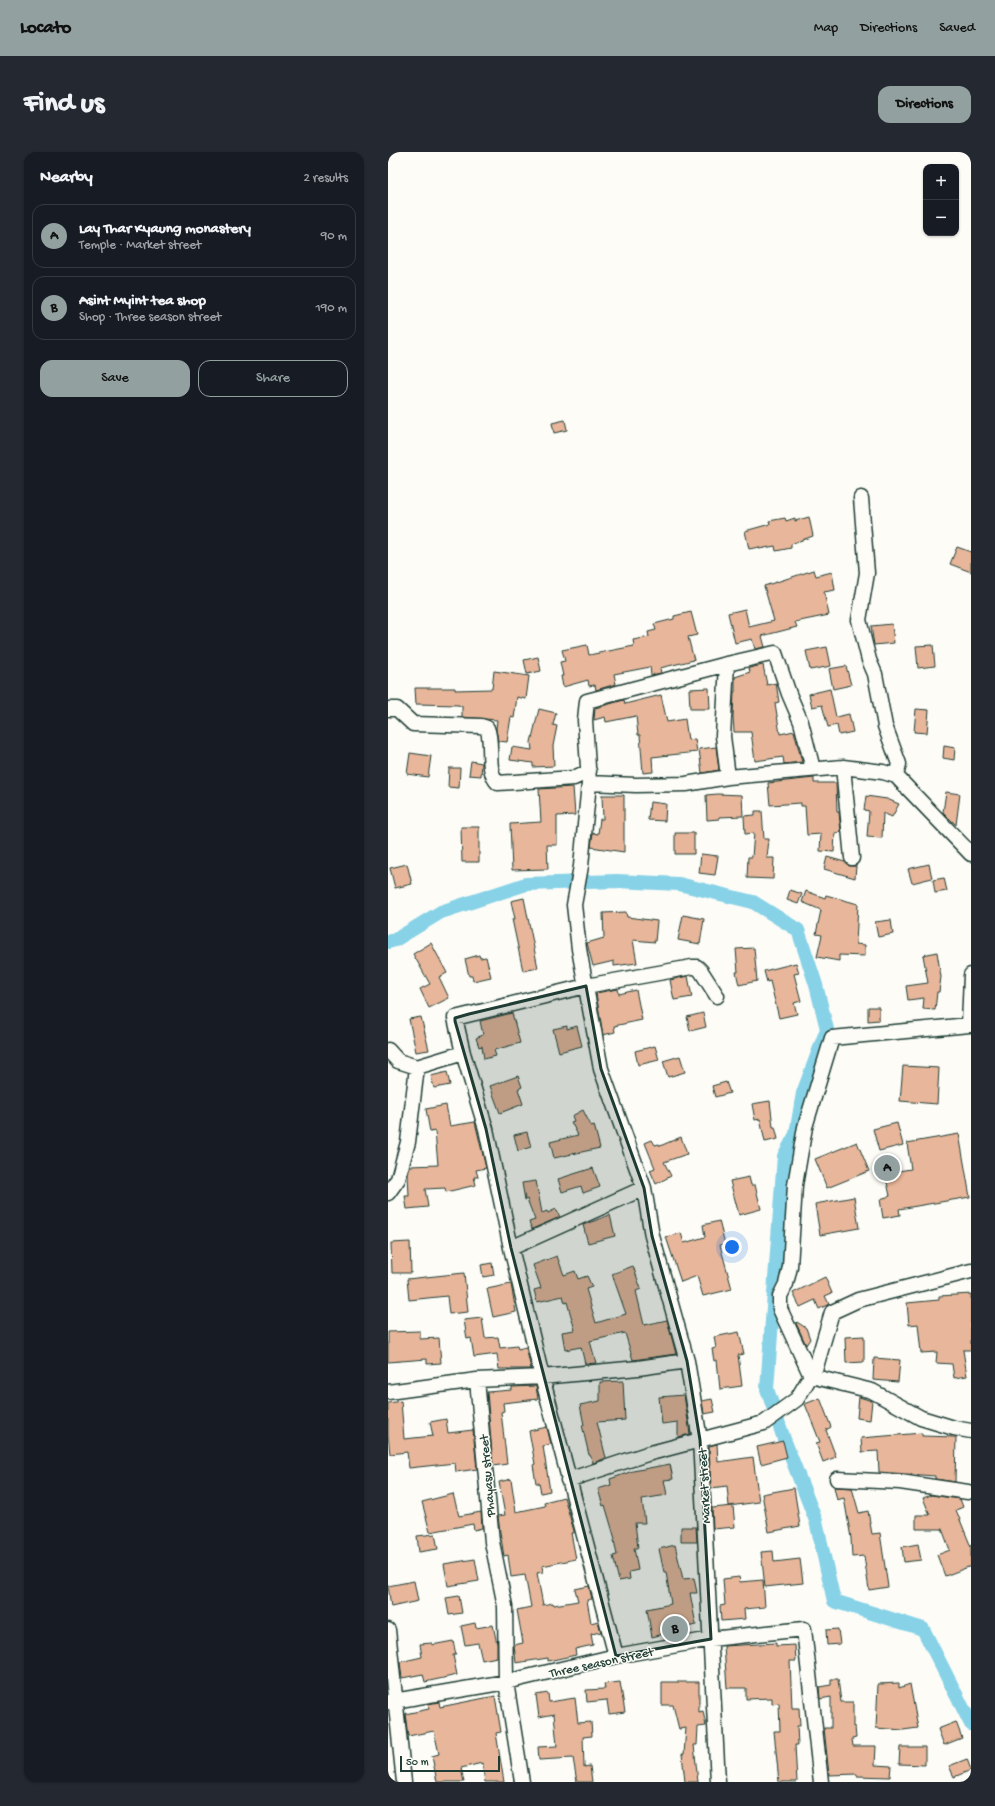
<!DOCTYPE html>
<html lang="en">
<head>
<meta charset="utf-8">
<style>
	:root { --surface:#171b24; --page:#242831; --text:#f1f3f6; --muted:#9ea1a6; --line:#363941; --accent:#92a19f }
	body { margin:0; font-family:"Gochi Hand",sans-serif; background:var(--page); color:var(--text) }
	.controls { position:absolute; right:12px; top:12px; display:grid; overflow:hidden; border-radius:8px; box-shadow:0 1px 3px #0004 }
	.controls button { width:36px; height:36px; display:grid; place-items:center; padding:0; border:0; border-bottom:1px solid var(--line); background:var(--surface); color:var(--text); font:20px sans-serif }
	.scale { position:absolute; left:12px; bottom:10px; width:100px; box-sizing:border-box; padding-left:4px; border:2px solid #1f3d34; border-top:0; font-size:11px; line-height:14px; white-space:nowrap; color:#1f3d34; -webkit-text-stroke:3px #fdfcf7; paint-order:stroke }
	.you { position:absolute; left:344px; top:1095px; width:14px; height:14px; margin:-10px; border:3px solid #fff; border-radius:50%; background:#1a73e8; box-shadow:0 0 0 6px #1a73e833 }
	.badge { display:grid; place-items:center; width:26px; height:26px; border-radius:50%; background:var(--accent); color:#111; font-size:13px; font-weight:700 }
	.pin { position:absolute; translate:-50% -50%; border:2px solid #fff; box-shadow:0 1px 4px #0006 }
	.list { margin:0; padding:0; list-style:none }
	h2 { display:flex; justify-content:space-between; align-items:center; height:52px; margin:0; padding:0 16px; font-size:17px }
	h2 small { font-size:13px; font-weight:400; color:var(--muted) }
	.list li { display:grid; grid-template-columns:26px 1fr auto; gap:12px; align-items:center; box-sizing:border-box; height:64px; margin:0 8px 8px; padding:0 8px; border:1px solid var(--line); border-radius:12px }
	.list b { display:block; font-size:15px; white-space:nowrap }
	.list p { margin:0; font-size:13px; white-space:nowrap; color:var(--muted) }
	.list em { font-size:13px; font-style:normal; color:var(--muted) }
	.actions { display:flex; gap:8px; padding:12px 16px }
	.actions a { flex:1; padding:9px 0; border:1px solid var(--accent); border-radius:12px; text-align:center; font-size:14px; color:var(--accent) }
	.actions .main { background:var(--accent); color:#111 }
	.map { position:relative; flex:none; width:583px; height:1630px; overflow:hidden; border-radius:12px }
	header { display:flex; align-items:center; gap:24px; box-sizing:border-box; height:56px; padding:0 20px; background:var(--accent); color:#111 }
	header strong { font-size:19px }
	nav { display:flex; gap:22px; margin-inline-start:auto; font-size:14px }
	.intro { display:flex; align-items:center; justify-content:space-between; box-sizing:border-box; height:96px; padding:0 24px }
	h1 { margin:0; font-size:28px }
	.button { padding:10px 18px; border-radius:12px; background:var(--accent); color:#111; font-size:14px; font-weight:700 }
	main { display:flex; gap:24px; padding:0 24px }
	aside { flex:1; background:var(--surface); border-radius:12px; box-shadow:0 1px 3px #0004 }
	.map>svg:first-child { display:block }
	.lines { fill:none; stroke-linecap:round; stroke-linejoin:round }
	.canal { stroke:#87d2e7; stroke-width:14 }
	.building { fill:#e8b69a; stroke:#1f3d34 }
	.street-casing { stroke:#1f3d34; stroke-width:17 }
	.street { stroke:#fdfcf7; stroke-width:14 }
	.marked { fill:#1f3d34; fill-opacity:0.2; stroke:#1f3d34; stroke-width:3; stroke-linejoin:round }
	.labels { text-anchor:middle; stroke-width:3; stroke-linejoin:round; paint-order:stroke }
	.street-label { font-size:13px; fill:#1f3d34; stroke:#fdfcf7 }
</style>
</head>
<body>
<header>
<strong>Locato</strong>
<nav><a>Map</a><a>Directions</a><a>Saved</a></nav>
</header>
<div class="intro"><h1>Find us</h1><a class="button">Directions</a></div>
<main>
<aside>
<h2>Nearby<small>2 results</small></h2>
<ul class="list">
<li><span class="badge">A</span><div><b>Lay Thar Kyaung monastery</b><p>Temple · Market street</p></div><em>90 m</em></li>
<li><span class="badge">B</span><div><b>Asint Myint tea shop</b><p>Shop · Three season street</p></div><em>190 m</em></li>
</ul>
<div class="actions"><a class="main">Save</a><a>Share</a></div>
</aside>
<div class="map">
<svg width="583" height="1630" viewBox="0 0 583 1630">
	<rect width="100%" height="100%" fill="#fdfcf7"/>
	<filter id="ink" filterUnits="userSpaceOnUse"><feTurbulence type="fractalNoise" baseFrequency=".025" numOctaves="2"/><feDisplacementMap in="SourceGraphic" scale="8" xChannelSelector="R" yChannelSelector="G"/><feConvolveMatrix kernelMatrix="1 2 1 2 8 2 1 2 1" color-interpolation-filters="sRGB"/></filter>
	<g filter="url(#ink)">
		<g class="lines">
			<path class="canal" d="M 0,790 L 7,788 L 53,760 L 138,732 L 229,729 L 291,732 L 365,750 L 410,778 L 428,833 L 439,877 L 415,941 L 408,982 L 396,1004 L 379,1237 L 396,1287 L 428,1369 L 446,1449 L 535,1477 L 583,1572"/>
		</g>
		<path class="building" d="M 177,268 L 179,278 L 166,281 L 164,271 Z
			M 421,365 L 425,384 L 403,392 L 403,396 L 388,399 L 387,394 L 371,397 L 371,395 L 361,397 L 357,379 L 382,372 L 381,369 L 397,366 L 398,369 L 407,366 L 407,369 Z
			M 569,395 L 583,400 L 583,420 L 562,412 Z
			M 426,418 L 428,424 L 444,420 L 447,438 L 436,440 L 441,463 L 407,470 L 409,475 L 374,484 L 377,495 L 367,497 L 364,487 L 347,491 L 340,461 L 357,457 L 361,475 L 386,469 L 376,434 Z
			M 303,460 L 309,483 L 300,485 L 306,508 L 272,516 L 273,521 L 263,523 L 262,515 L 226,522 L 228,532 L 208,538 L 207,533 L 201,534 L 200,528 L 175,535 L 173,524 L 175,524 L 172,510 L 177,509 L 174,498 L 199,493 L 201,503 L 246,494 L 245,488 L 261,485 L 260,480 L 268,478 L 266,472 L 286,467 L 286,464 Z
			M 504,472 L 506,491 L 486,493 L 483,474 Z
			M 545,493 L 547,514 L 530,516 L 528,494 Z
			M 439,495 L 443,514 L 422,518 L 418,499 Z
			M 150,505 L 153,519 L 139,522 L 136,508 Z
			M 375,513 L 379,533 L 388,531 L 391,550 L 387,551 L 392,582 L 406,579 L 414,610 L 396,612 L 395,605 L 367,609 L 363,580 L 346,580 L 345,564 L 346,540 L 347,540 L 347,525 L 362,520 L 361,516 Z
			M 458,514 L 463,533 L 445,537 L 441,517 Z
			M 106,519 L 141,524 L 138,547 L 129,545 L 126,566 L 123,565 L 119,590 L 110,589 L 108,577 L 109,568 L 74,565 L 74,554 L 71,554 L 71,553 L 28,552 L 27,536 L 67,536 L 67,538 L 104,537 Z
			M 321,536 L 322,557 L 302,557 L 301,537 Z
			M 442,537 L 448,565 L 461,562 L 465,580 L 451,583 L 449,573 L 440,575 L 434,553 L 424,555 L 421,542 Z
			M 273,543 L 279,570 L 297,567 L 300,588 L 307,587 L 309,600 L 264,605 L 265,620 L 255,621 L 252,583 L 250,583 L 248,564 L 218,570 L 217,565 L 206,568 L 207,556 L 236,548 L 237,552 Z
			M 151,557 L 168,561 L 165,573 L 169,574 L 165,594 L 166,614 L 145,615 L 145,611 L 122,608 L 124,595 L 144,598 L 143,590 Z
			M 528,557 L 541,558 L 539,581 L 526,580 Z
			M 556,594 L 567,596 L 566,608 L 555,606 Z
			M 328,595 L 331,618 L 314,621 L 311,597 Z
			M 22,601 L 43,604 L 40,625 L 19,622 Z
			M 83,609 L 94,611 L 93,624 L 81,623 Z
			M 61,616 L 72,616 L 71,636 L 60,635 Z
			M 426,626 L 426,631 L 448,631 L 449,660 L 451,660 L 453,680 L 447,681 L 446,700 L 432,699 L 433,682 L 419,683 L 417,654 L 413,654 L 413,651 L 382,653 L 380,631 Z
			M 185,635 L 187,663 L 169,664 L 169,693 L 159,693 L 160,717 L 124,718 L 122,672 L 153,670 L 151,637 Z
			M 558,640 L 572,642 L 568,673 L 555,660 Z
			M 330,642 L 354,643 L 355,664 L 331,665 L 331,667 L 319,668 L 318,643 Z
			M 214,643 L 236,643 L 236,700 L 203,695 L 205,681 L 210,682 L 212,667 L 215,667 Z
			M 478,644 L 499,647 L 511,652 L 504,665 L 495,661 L 494,686 L 479,685 L 481,659 L 476,658 Z
			M 262,650 L 278,652 L 277,669 L 260,668 Z
			M 367,659 L 374,659 L 376,687 L 381,687 L 379,706 L 386,706 L 385,727 L 359,726 L 360,705 L 364,705 L 366,681 L 357,682 L 356,664 L 367,663 Z
			M 73,675 L 91,675 L 91,710 L 74,710 Z
			M 287,681 L 306,681 L 306,702 L 287,702 Z
			M 313,702 L 330,704 L 327,723 L 311,721 Z
			M 439,705 L 457,710 L 461,714 L 468,714 L 467,726 L 436,717 Z
			M 19,712 L 24,732 L 7,736 L 2,716 Z
			M 541,712 L 544,726 L 524,731 L 520,717 Z
			M 556,726 L 559,739 L 547,741 L 545,728 Z
			M 402,738 L 414,742 L 410,752 L 399,748 Z
			M 418,739 L 437,746 L 438,743 L 470,752 L 468,792 L 477,793 L 477,804 L 451,803 L 451,809 L 429,805 L 434,783 L 428,782 L 433,758 L 414,750 Z
			M 136,746 L 150,816 L 135,819 L 124,767 L 127,767 L 123,749 Z
			M 238,760 L 239,765 L 269,769 L 267,790 L 245,788 L 249,811 L 226,814 L 226,809 L 205,814 L 199,791 L 216,786 L 215,761 Z
			M 295,763 L 316,767 L 312,792 L 290,788 Z
			M 503,768 L 505,782 L 490,785 L 487,770 Z
			M 43,791 L 59,821 L 51,825 L 61,846 L 41,856 L 32,837 L 42,832 L 25,802 Z
			M 366,796 L 369,829 L 351,833 L 348,820 L 350,820 L 348,797 Z
			M 549,800 L 553,825 L 551,840 L 549,840 L 547,858 L 535,857 L 536,846 L 520,848 L 518,834 L 540,831 L 535,803 Z
			M 91,803 L 92,806 L 98,805 L 103,825 L 85,829 L 84,824 L 81,824 L 77,807 Z
			M 408,811 L 411,821 L 406,822 L 413,849 L 406,851 L 409,862 L 391,866 L 382,829 L 379,830 L 376,819 Z
			M 300,824 L 304,845 L 286,848 L 282,828 Z
			M 230,837 L 231,842 L 248,838 L 254,868 L 226,874 L 227,880 L 215,883 L 208,841 Z
			M 480,855 L 491,855 L 491,868 L 480,869 Z
			M 124,861 L 132,891 L 106,898 L 108,904 L 96,907 L 94,894 L 91,895 L 88,886 L 95,883 L 92,869 Z
			M 315,861 L 318,875 L 302,879 L 299,865 Z
			M 33,865 L 41,898 L 28,900 L 21,867 Z
			M 179,874 L 179,877 L 189,874 L 194,894 L 171,900 L 165,877 Z
			M 267,894 L 271,908 L 250,913 L 247,899 Z
			M 292,904 L 297,920 L 280,925 L 275,909 Z
			M 515,914 L 551,916 L 549,952 L 512,949 Z
			M 59,920 L 62,933 L 46,936 L 43,924 Z
			M 130,924 L 134,935 L 130,937 L 135,952 L 112,961 L 102,934 Z
			M 338,930 L 342,941 L 327,945 L 324,934 Z
			M 382,949 L 385,975 L 387,975 L 390,987 L 377,990 L 372,967 L 367,968 L 364,952 Z
			M 58,953 L 62,974 L 87,970 L 98,1016 L 88,1018 L 90,1025 L 86,1025 L 88,1033 L 58,1040 L 57,1036 L 37,1037 L 40,1055 L 19,1057 L 17,1044 L 21,1044 L 20,1023 L 22,1014 L 50,1013 L 47,979 L 42,980 L 38,957 Z
			M 195,958 L 203,974 L 206,973 L 212,996 L 166,1006 L 162,990 L 190,983 L 183,970 L 186,969 L 184,964 Z
			M 509,971 L 515,993 L 491,999 L 485,977 Z
			M 139,980 L 143,995 L 130,999 L 126,983 Z
			M 571,982 L 582,1045 L 511,1057 L 512,1063 L 495,1066 L 492,1047 L 502,1044 L 497,1021 L 523,1017 L 519,991 Z
			M 293,985 L 299,1002 L 276,1010 L 283,1024 L 268,1032 L 262,1018 L 267,1016 L 257,991 L 264,988 L 267,993 L 271,992 L 272,994 Z
			M 469,990 L 481,1019 L 439,1036 L 427,1007 Z
			M 205,1016 L 212,1035 L 195,1041 L 193,1034 L 174,1040 L 170,1027 Z
			M 361,1025 L 363,1033 L 367,1033 L 373,1057 L 351,1063 L 342,1029 Z
			M 148,1029 L 154,1061 L 159,1059 L 160,1061 L 168,1057 L 172,1065 L 144,1077 L 141,1070 L 147,1068 L 139,1047 L 137,1048 L 134,1031 Z
			M 466,1045 L 471,1076 L 432,1083 L 427,1052 Z
			M 222,1063 L 227,1084 L 200,1091 L 195,1073 Z
			M 331,1069 L 337,1092 L 332,1093 L 344,1137 L 315,1144 L 309,1124 L 293,1130 L 278,1085 L 293,1081 L 296,1091 L 317,1085 L 315,1073 Z
			M 22,1090 L 23,1121 L 4,1121 L 3,1091 Z
			M 169,1104 L 176,1123 L 187,1119 L 190,1127 L 199,1124 L 204,1135 L 198,1137 L 208,1171 L 238,1162 L 224,1122 L 245,1114 L 253,1137 L 248,1139 L 256,1173 L 279,1168 L 288,1202 L 245,1208 L 237,1181 L 202,1189 L 208,1211 L 197,1212 L 193,1195 L 177,1198 L 174,1180 L 187,1178 L 179,1150 L 177,1151 L 175,1144 L 149,1150 L 146,1138 L 153,1136 L 145,1113 Z
			M 104,1111 L 106,1123 L 95,1125 L 93,1113 Z
			M 76,1121 L 80,1160 L 61,1162 L 59,1144 L 21,1148 L 19,1127 Z
			M 437,1125 L 444,1141 L 437,1144 L 441,1152 L 431,1157 L 427,1148 L 412,1155 L 405,1141 Z
			M 123,1132 L 128,1160 L 105,1165 L 99,1137 Z
			M 583,1142 L 583,1198 L 575,1198 L 579,1224 L 566,1226 L 564,1212 L 548,1211 L 549,1200 L 533,1201 L 530,1172 L 521,1173 L 519,1151 L 551,1148 L 551,1144 Z
			M 94,1166 L 97,1186 L 110,1185 L 112,1196 L 129,1194 L 130,1197 L 138,1195 L 143,1217 L 111,1217 L 109,1202 L 86,1205 L 83,1186 L 79,1187 L 76,1168 Z
			M 409,1170 L 418,1176 L 422,1187 L 418,1193 L 408,1171 Z
			M 32,1179 L 32,1187 L 51,1186 L 53,1211 L 39,1212 L 39,1207 L 0,1210 L 0,1180 Z
			M 351,1180 L 356,1202 L 350,1203 L 354,1234 L 332,1237 L 329,1208 L 326,1209 L 324,1197 L 328,1196 L 326,1185 Z
			M 476,1184 L 476,1210 L 458,1211 L 457,1185 Z
			M 486,1206 L 512,1208 L 510,1230 L 485,1228 Z
			M 235,1229 L 237,1268 L 209,1270 L 218,1306 L 205,1311 L 202,1303 L 201,1303 L 194,1273 L 196,1273 L 192,1253 L 212,1249 L 212,1230 Z
			M 148,1234 L 150,1247 L 115,1251 L 116,1259 L 113,1260 L 119,1312 L 105,1314 L 99,1240 L 124,1238 L 124,1235 Z
			M 296,1243 L 302,1282 L 290,1285 L 290,1270 L 274,1272 L 271,1245 Z
			M 471,1245 L 484,1249 L 482,1268 L 469,1266 Z
			M 432,1246 L 443,1275 L 438,1278 L 448,1305 L 435,1310 L 428,1291 L 432,1290 L 417,1252 Z
			M 324,1247 L 327,1260 L 316,1262 L 314,1249 Z
			M 13,1249 L 16,1287 L 45,1284 L 42,1270 L 58,1267 L 60,1281 L 85,1278 L 89,1317 L 68,1320 L 67,1311 L 21,1316 L 19,1300 L 2,1302 L 0,1283 L 0,1251 Z
			M 159,1275 L 163,1292 L 155,1294 L 162,1339 L 153,1341 L 151,1331 L 148,1331 L 145,1313 L 147,1312 L 141,1279 Z
			M 534,1281 L 534,1284 L 568,1285 L 567,1330 L 547,1327 L 547,1324 L 491,1320 L 490,1299 L 474,1300 L 473,1286 Z
			M 395,1289 L 399,1305 L 373,1312 L 369,1295 Z
			M 329,1292 L 330,1310 L 365,1305 L 371,1350 L 341,1354 L 339,1334 L 323,1336 L 321,1294 Z
			M 282,1312 L 285,1327 L 276,1328 L 279,1343 L 254,1347 L 257,1371 L 247,1371 L 250,1396 L 246,1396 L 250,1418 L 241,1420 L 242,1427 L 231,1429 L 225,1404 L 229,1403 L 226,1388 L 227,1387 L 217,1353 L 215,1354 L 210,1337 L 223,1333 L 222,1327 L 245,1319 Z
			M 123,1327 L 128,1360 L 157,1354 L 156,1350 L 176,1345 L 186,1379 L 186,1381 L 183,1381 L 188,1407 L 154,1414 L 155,1420 L 149,1421 L 155,1453 L 165,1451 L 166,1453 L 190,1449 L 187,1437 L 201,1434 L 204,1447 L 199,1448 L 203,1471 L 210,1469 L 213,1480 L 203,1482 L 205,1493 L 187,1497 L 188,1503 L 160,1509 L 160,1506 L 128,1511 L 126,1493 L 135,1491 L 129,1458 L 143,1455 L 137,1423 L 123,1425 L 120,1403 L 116,1404 L 112,1380 L 110,1364 L 117,1363 L 111,1330 Z
			M 446,1335 L 464,1336 L 471,1361 L 480,1359 L 484,1382 L 492,1381 L 500,1435 L 481,1438 L 476,1404 L 464,1405 L 463,1386 L 456,1346 L 449,1348 Z
			M 406,1336 L 412,1374 L 381,1380 L 374,1342 Z
			M 65,1342 L 71,1364 L 93,1360 L 94,1376 L 86,1378 L 85,1372 L 42,1380 L 34,1350 Z
			M 543,1343 L 572,1347 L 575,1355 L 568,1358 L 583,1395 L 583,1414 L 557,1424 L 549,1403 L 562,1398 L 554,1377 L 528,1377 L 528,1363 L 542,1363 L 535,1346 Z
			M 345,1354 L 347,1375 L 325,1377 L 324,1356 Z
			M 293,1375 L 308,1375 L 309,1390 L 293,1390 Z
			M 47,1382 L 50,1397 L 31,1400 L 29,1384 Z
			M 530,1392 L 533,1408 L 516,1410 L 514,1395 Z
			M 287,1393 L 295,1427 L 306,1426 L 309,1441 L 302,1441 L 308,1473 L 276,1480 L 276,1482 L 264,1485 L 259,1457 L 283,1452 L 278,1420 L 276,1420 L 271,1397 Z
			M 385,1399 L 386,1410 L 412,1407 L 415,1431 L 377,1435 L 373,1400 Z
			M 87,1407 L 91,1429 L 60,1434 L 56,1412 Z
			M 351,1425 L 352,1430 L 375,1428 L 377,1455 L 356,1457 L 357,1467 L 333,1469 L 332,1454 L 337,1453 L 335,1427 Z
			M 26,1429 L 30,1449 L 3,1455 L 0,1434 Z
			M 71,1444 L 74,1461 L 61,1463 L 58,1446 Z
			M 87,1471 L 88,1476 L 105,1473 L 109,1492 L 109,1505 L 94,1508 L 90,1491 L 77,1493 L 73,1474 Z
			M 450,1477 L 452,1492 L 439,1493 L 438,1478 Z
			M 65,1489 L 68,1503 L 65,1503 L 69,1523 L 37,1530 L 35,1522 L 14,1526 L 12,1510 L 34,1505 L 32,1492 L 44,1491 L 44,1493 Z
			M 388,1491 L 388,1494 L 407,1493 L 408,1509 L 402,1509 L 404,1556 L 411,1556 L 412,1574 L 409,1574 L 410,1593 L 407,1593 L 409,1630 L 391,1630 L 386,1579 L 392,1579 L 391,1551 L 384,1552 L 384,1546 L 358,1547 L 358,1536 L 339,1536 L 336,1494 Z
			M 443,1527 L 450,1527 L 453,1550 L 465,1550 L 465,1575 L 467,1575 L 468,1586 L 464,1587 L 465,1594 L 488,1594 L 487,1613 L 503,1614 L 502,1625 L 469,1624 L 469,1622 L 441,1623 L 436,1576 L 443,1576 L 443,1545 L 432,1547 L 431,1535 L 443,1533 Z
			M 232,1530 L 237,1560 L 221,1562 L 219,1548 L 199,1550 L 198,1538 L 217,1537 L 216,1532 Z
			M 274,1530 L 311,1530 L 311,1560 L 315,1559 L 318,1574 L 310,1575 L 309,1593 L 306,1593 L 310,1630 L 297,1630 L 294,1602 L 296,1602 L 298,1576 L 291,1577 L 285,1553 L 274,1553 Z
			M 511,1531 L 511,1536 L 522,1532 L 530,1576 L 515,1578 L 488,1576 L 490,1532 Z
			M 160,1541 L 161,1550 L 187,1546 L 190,1571 L 203,1570 L 204,1584 L 195,1585 L 196,1615 L 202,1614 L 204,1630 L 189,1630 L 185,1606 L 151,1608 L 150,1595 L 169,1594 L 166,1562 L 151,1565 L 148,1543 Z
			M 107,1544 L 113,1580 L 108,1581 L 116,1630 L 97,1630 L 94,1611 L 73,1616 L 76,1630 L 49,1630 L 44,1604 L 51,1602 L 46,1579 L 20,1584 L 17,1562 L 41,1557 L 40,1552 L 51,1550 L 52,1555 Z
			M 568,1570 L 574,1586 L 556,1593 L 550,1577 Z
			M 512,1595 L 537,1595 L 537,1613 L 511,1612 Z
			M 579,1607 L 583,1618 L 566,1625 L 561,1614 Z"/>
		<g class="lines">
			<defs>
				<path id="street" d="M 473,346 L 479,421 L 471,468 L 481,508 L 487,522 L 497,574 L 511,612 L 508,624
					M 339,512 L 335,584 L 340,625
					M 0,557 L 9,557 L 25,572 L 93,574 L 99,576 C 106,592 97,619 110,631 L 186,626 L 201,619
					M 455,615 L 464,706
					M 201,631 L 248,633 L 298,632 L 340,625 L 455,615 L 495,620 L 508,624 L 583,702
					M 583,823 L 581,873 L 583,873
					M 581,873 L 444,886 L 417,975 L 407,1033 L 402,1115 L 398,1132 L 392,1144 L 392,1157 L 423,1224 L 484,1239 L 533,1266 L 566,1276 L 583,1279
					M 0,898 L 10,909 L 29,915 L 75,901
					M 0,1041 L 10,1027 L 20,990 L 29,915
					M 123,1096 L 256,1036
					M 89,1228 L 104,1390 L 117,1454 L 118,1530 L 134,1630
					M 0,1240 L 89,1228 L 154,1225 L 250,1216 L 299,1209
					M 449,1327 L 512,1330 L 580,1340
					M 180,1328 L 259,1302 L 312,1288 L 299,1209 L 264,1084 L 256,1036 L 213,917 L 191,797 L 186,753 L 193,714 L 201,631 L 197,568 L 199,549 L 339,512 L 387,501 L 401,542 L 413,570 L 425,617
					M 0,1478 L 16,1630
					M 228,1504 L 154,1225 L 123,1096 L 98,977 L 75,901 L 67,866 L 198,834 L 304,815 L 309,815 L 313,819 L 329,844
					M 0,1550 L 118,1530 L 228,1504 L 323,1487 L 416,1477 L 433,1630
					M 330,1630 L 312,1288 L 376,1271 L 409,1247 L 428,1215 L 444,1160 L 470,1148 L 583,1119"/>
			</defs>
			<use href="#street" class="street-casing"/>
			<use href="#street" class="street"/>
		</g>
	</g>
	<path class="marked" d="M 198,834 L 213,917 L 256,1036 L 264,1084 L 299,1209 L 312,1288 L 323,1487 L 228,1504 L 123,1096 L 98,977 L 67,869 L 67,866 L 81,862 Z"/>
	<g class="labels">
		<g class="street-label">
			<text transform="translate(98 1324) rotate(-95)" y="5">Phayasu street</text>
			<text transform="translate(315 1334) rotate(-93)" y="5">Market street</text>
			<text transform="translate(213 1509) rotate(-12)" y="5">Three season street</text>
		</g>
	</g>
</svg>
<div class="controls">
<button>+</button>
<button>−</button>
</div>
<div class="scale">50 m</div>
<div class="you"></div>
<div class="pin badge" style="left:499px;top:1016px">A</div>
<div class="pin badge" style="left:287px;top:1477px">B</div>
</div>
</main>
</body>
</html>
